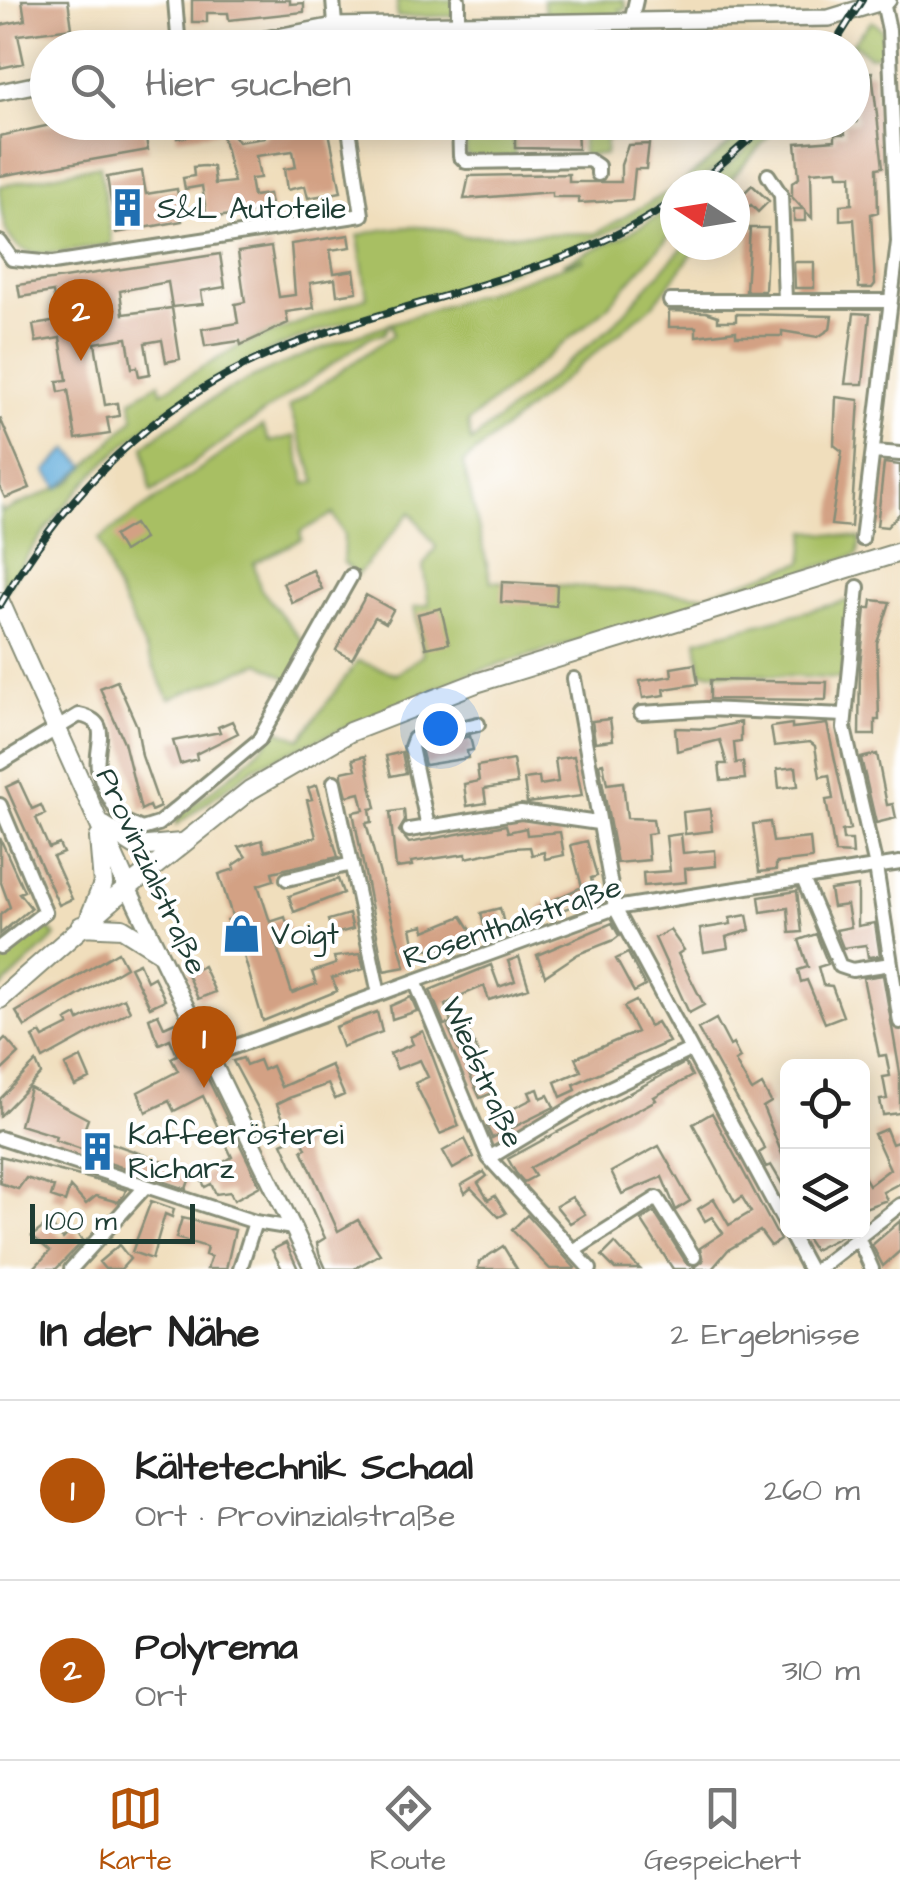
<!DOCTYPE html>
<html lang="de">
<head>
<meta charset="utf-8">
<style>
	:root { --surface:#fff; --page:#f6f6f6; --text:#222; --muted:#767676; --line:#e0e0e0; --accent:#b45309 }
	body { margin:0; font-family:"Architects Daughter",sans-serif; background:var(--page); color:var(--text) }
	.controls { position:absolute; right:30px; bottom:30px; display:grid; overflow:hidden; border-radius:15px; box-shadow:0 5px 25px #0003 }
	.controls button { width:90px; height:90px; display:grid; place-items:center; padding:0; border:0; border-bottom:2px solid var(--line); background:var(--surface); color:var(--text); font:50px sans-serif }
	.compass { position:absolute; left:660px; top:170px; width:90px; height:90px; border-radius:50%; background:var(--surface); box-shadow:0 5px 25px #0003; rotate:282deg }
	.scale { position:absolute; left:30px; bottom:25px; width:165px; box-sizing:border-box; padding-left:10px; border:5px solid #1f3d34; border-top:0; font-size:28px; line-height:35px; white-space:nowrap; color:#1f3d34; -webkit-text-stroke:8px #fff; paint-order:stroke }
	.you { position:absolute; left:440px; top:728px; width:35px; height:35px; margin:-25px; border:8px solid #fff; border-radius:50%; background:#1a73e8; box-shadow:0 0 0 15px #1a73e833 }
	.badge { display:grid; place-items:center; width:65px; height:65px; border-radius:50%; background:var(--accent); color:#fff; font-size:32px; font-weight:700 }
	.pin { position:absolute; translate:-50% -82px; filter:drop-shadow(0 2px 5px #0008) }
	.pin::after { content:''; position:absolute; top:52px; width:35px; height:30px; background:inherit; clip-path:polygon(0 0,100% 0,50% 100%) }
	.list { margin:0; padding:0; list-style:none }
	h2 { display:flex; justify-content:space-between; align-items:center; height:130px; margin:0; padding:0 40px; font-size:42px }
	h2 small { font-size:32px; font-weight:400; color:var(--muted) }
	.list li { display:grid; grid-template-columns:65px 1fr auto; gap:30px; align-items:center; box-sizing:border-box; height:180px; padding:0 40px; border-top:2px solid var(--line) }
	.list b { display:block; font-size:38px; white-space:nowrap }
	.list p { margin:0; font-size:32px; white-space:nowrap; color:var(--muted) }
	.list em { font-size:32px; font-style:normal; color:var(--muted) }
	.icon { flex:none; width:55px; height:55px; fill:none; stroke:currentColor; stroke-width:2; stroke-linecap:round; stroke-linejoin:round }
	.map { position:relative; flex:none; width:900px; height:1269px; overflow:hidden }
	.search { position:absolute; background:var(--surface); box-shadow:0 5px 25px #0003; left:30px; right:30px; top:30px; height:110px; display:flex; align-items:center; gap:25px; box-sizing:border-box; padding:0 35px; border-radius:55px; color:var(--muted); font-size:38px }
	.sheet { height:490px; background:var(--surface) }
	nav { display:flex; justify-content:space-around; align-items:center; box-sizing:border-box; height:140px; border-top:2px solid var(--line); background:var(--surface); font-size:28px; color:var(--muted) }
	nav a { display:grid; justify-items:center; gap:5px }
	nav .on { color:var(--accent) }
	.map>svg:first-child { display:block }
	.green { fill:#a8bf64; stroke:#647e4c; stroke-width:2.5 }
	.water { fill:#65aedc; stroke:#427688; stroke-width:2.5 }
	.building { fill:#d3a184 }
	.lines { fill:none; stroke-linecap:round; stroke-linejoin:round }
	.minor-casing { stroke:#888e78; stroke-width:18 }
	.tertiary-casing { stroke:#888e78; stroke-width:20 }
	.secondary-casing { stroke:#888e78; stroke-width:22 }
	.minor { stroke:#fff; stroke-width:12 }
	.tertiary { stroke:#fff; stroke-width:15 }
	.secondary { stroke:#fff; stroke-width:18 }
	.rail-casing { stroke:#1f3d34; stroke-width:8 }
	.rail { stroke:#fff; stroke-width:4; stroke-dasharray:11; stroke-linecap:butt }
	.labels { text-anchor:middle; stroke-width:8; stroke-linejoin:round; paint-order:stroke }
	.poi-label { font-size:30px; fill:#1f3d34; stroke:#fff; text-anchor:start }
	.street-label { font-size:30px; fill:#1f3d34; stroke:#fff }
</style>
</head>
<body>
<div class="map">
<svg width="900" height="1269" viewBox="0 0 900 1269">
	<rect width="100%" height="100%" fill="#fff"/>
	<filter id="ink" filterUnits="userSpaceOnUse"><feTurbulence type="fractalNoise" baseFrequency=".01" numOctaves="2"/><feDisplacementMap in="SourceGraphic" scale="20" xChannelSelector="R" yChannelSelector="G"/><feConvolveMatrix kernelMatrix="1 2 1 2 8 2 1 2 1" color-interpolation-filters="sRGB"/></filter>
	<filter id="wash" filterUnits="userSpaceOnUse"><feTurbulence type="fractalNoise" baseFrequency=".0048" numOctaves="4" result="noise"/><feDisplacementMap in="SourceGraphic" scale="40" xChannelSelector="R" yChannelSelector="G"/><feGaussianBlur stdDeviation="2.25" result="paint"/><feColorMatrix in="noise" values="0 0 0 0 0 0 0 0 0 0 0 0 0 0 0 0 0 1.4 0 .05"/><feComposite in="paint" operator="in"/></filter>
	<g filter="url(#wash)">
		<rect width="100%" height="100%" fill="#f0debc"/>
		<path class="green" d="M 397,0 L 454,0 L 454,16 L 397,17 Z
			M 543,0 L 623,0 L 627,9 L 619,9 L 624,15 L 546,17 Z
			M 872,21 L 882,29 L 883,55 L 869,56 L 855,45 L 849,47 Z
			M 582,123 L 668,123 L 668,137 L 606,139 L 605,155 L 582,155 Z
			M 756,123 L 765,123 C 746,143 708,185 679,185 Z
			M 776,123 L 780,123 L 726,185 L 705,185 Z
			M 514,126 L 515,157 L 471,158 L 466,154 L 464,127 Z
			M 100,165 L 112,244 C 46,254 0,276 0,186 Z
			M 675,188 L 675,196 C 560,269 427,290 301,338 C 177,385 74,474 7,588 L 3,585 L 0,507 L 3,512 L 71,482 L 134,418 L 131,400 L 159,383 L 161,392 L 241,345 L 367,297 L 358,236 C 386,226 436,222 462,236 L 596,233 Z
			M 675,206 L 674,231 L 605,309 L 468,422 L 471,442 L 610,328 L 685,245 L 699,245 L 654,304 L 463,463 L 491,581 L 705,595 L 803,562 L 807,531 L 860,538 L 858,555 L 469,674 L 255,767 L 176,825 L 176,818 L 241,767 L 279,730 L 300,739 L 358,661 L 397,674 L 423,655 L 414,607 L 429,605 L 423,566 L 436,547 L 411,512 L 357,575 L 343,562 L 344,535 L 333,514 L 300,532 L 302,539 L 254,563 L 260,588 L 308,648 L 292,681 L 260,663 L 169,699 L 112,579 L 99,539 L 262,426 L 270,442 L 294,436 L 306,484 L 316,482 L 289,407 L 393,335 L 391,323 L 585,259 L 562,263 L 622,237 Z
			M 389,324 L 384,334 L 370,337 L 151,493 L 144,446 C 219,385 299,355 389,324 Z
			M 850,600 L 843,679 L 701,672 L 697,640 Z
			M 41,921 L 56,936 L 0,989 L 0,954 Z"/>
		<path class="water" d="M 68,449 L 86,466 L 59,488 L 46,471 Z"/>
		<g id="blocks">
			<path class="building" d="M 22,0 L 68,0 L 72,28 L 18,35 L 24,63 L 0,68 L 0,25 L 25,20 Z
				M 192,0 L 290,0 L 290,4 L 304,3 L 304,12 L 229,20 L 228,13 L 207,13 L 207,22 L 192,22 Z
				M 872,72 L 883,167 L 877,168 L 878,212 L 871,214 L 875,284 L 872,288 L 859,288 L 854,219 L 840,220 L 840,205 L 852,204 L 851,175 L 838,175 L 837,170 L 811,172 L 812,218 L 805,211 L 805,221 L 794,221 L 794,209 L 803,209 L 792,197 L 792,183 L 799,178 L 796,143 L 835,140 L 835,134 L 845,134 L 844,123 L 857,122 L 852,73 Z
				M 64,122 L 143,122 L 148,150 L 0,176 L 0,136 Z
				M 175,122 L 216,122 L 218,132 L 177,138 Z
				M 292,122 L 327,122 L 341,192 L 308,198 L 305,186 L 287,190 L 284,169 L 296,167 L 293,151 L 256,156 L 260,178 L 250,179 L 253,196 L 269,194 L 272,210 L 207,218 L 202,186 L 185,189 L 183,178 L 194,176 L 193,167 L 204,166 L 213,167 L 215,184 L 234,182 L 221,132 L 230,131 L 238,142 L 264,138 L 271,129 Z
				M 577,125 L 578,149 L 515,148 L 515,134 L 520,129 Z
				M 649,144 L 646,169 L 635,169 L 632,200 L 579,203 L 579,197 L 552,197 L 552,192 L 464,199 L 469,176 L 569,174 L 569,182 L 621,182 L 621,165 L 628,145 Z
				M 142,171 L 146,194 L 177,189 L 182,221 L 116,233 L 107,177 Z
				M 752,185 L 769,201 L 758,212 L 751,205 L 746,210 L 741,205 L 740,197 Z
				M 750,228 L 768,228 L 765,291 L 746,291 Z
				M 349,235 L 351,247 L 330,250 L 334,273 L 354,270 L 357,292 L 337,295 L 335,279 L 310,283 L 314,308 L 286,312 L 288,323 L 241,345 L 240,341 L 205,346 L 202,329 L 238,323 L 235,304 L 245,302 L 238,252 L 271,247 L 279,297 L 295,295 L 291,244 Z
				M 220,254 L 225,287 L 201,291 L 203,304 L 172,307 L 168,282 L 120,291 L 123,314 L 172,308 L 180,359 L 166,362 L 162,340 L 145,343 L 150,374 L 139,376 L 137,367 L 132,368 L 127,338 L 95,343 L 105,405 L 117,403 L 119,416 L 107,418 L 110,434 L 76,439 L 68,390 L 59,392 L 57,381 L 67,380 L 60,338 L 36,342 L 33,325 L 58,321 L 53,292 L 20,297 L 18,285 Z
				M 794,262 L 814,262 L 814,288 L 795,288 Z
				M 669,311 L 706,312 L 718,316 L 718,321 L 736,321 L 736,314 L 832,316 L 830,329 L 818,337 L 782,331 L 782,336 L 736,336 L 736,331 L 696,336 L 696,327 L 669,327 Z
				M 854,313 L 870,314 L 863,384 L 845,384 Z
				M 836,397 L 859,400 L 851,527 L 831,525 L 842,451 L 834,445 Z
				M 0,418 L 30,488 L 5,498 L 0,487 Z
				M 884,463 L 900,465 L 900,513 L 887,527 L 877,526 Z
				M 134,524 L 144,539 L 123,552 L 114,536 Z
				M 313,570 L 322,589 L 292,603 L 283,583 Z
				M 502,582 L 557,585 L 556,606 L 501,602 Z
				M 366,595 L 393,610 L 386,623 L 375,617 L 352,659 L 336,650 Z
				M 872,600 L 890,602 L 877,643 L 879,720 L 875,720 L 875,735 L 859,735 L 860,665 L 866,608 L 871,608 Z
				M 441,608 L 449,643 L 426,648 L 418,614 Z
				M 695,664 L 698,684 L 664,689 L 665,695 L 643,698 L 640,681 L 672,676 L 671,668 Z
				M 710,680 L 827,682 L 826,700 L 710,699 Z
				M 117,681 L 137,726 L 142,756 L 160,807 L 151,811 L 149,806 L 141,810 L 124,742 L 100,688 Z
				M 610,719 L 613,740 L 595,742 L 592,721 Z
				M 232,721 L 238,733 L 196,754 L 197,759 L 180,764 L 173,741 L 220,732 L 218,727 Z
				M 741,722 L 741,742 L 734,743 L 736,763 L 743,762 L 745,779 L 721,781 L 719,764 L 727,764 L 720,740 L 677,751 L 675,728 L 709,729 Z
				M 792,724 L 792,728 L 827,724 L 850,829 L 842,831 L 843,840 L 852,840 L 853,854 L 835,853 L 826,800 L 833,799 L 829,775 L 820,777 L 815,746 L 810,742 L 774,746 L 771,727 Z
				M 470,736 L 473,750 L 467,751 L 468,758 L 425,765 L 421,748 Z
				M 402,752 L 406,773 L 391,776 L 386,756 Z
				M 877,754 L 887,805 L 893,804 L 896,818 L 876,823 L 861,758 Z
				M 365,756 L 376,808 L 370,809 L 372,822 L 366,823 L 405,967 L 384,971 L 353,812 L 364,810 L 360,793 L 347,796 L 342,777 L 342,772 L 356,769 L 353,759 Z
				M 574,756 L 582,796 L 527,803 L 524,779 L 539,777 L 540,785 L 558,782 L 555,759 Z
				M 513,760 L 517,784 L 484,789 L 486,803 L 467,806 L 464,784 L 479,781 L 477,766 Z
				M 603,763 L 607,784 L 623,782 L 627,818 L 653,819 L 655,833 L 647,834 L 649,860 L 617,863 L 599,764 Z
				M 796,767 L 798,786 L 779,788 L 777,769 Z
				M 19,781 L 32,809 L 41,805 L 45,814 L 36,818 L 49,848 L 59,844 L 63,853 L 53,857 L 72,899 L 59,905 L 6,787 Z
				M 317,785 L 338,857 L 272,872 L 274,880 L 258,885 L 270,922 L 285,917 L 291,937 L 275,941 L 292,993 L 316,984 L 312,972 L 336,964 L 334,957 L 360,954 L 364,969 L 332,978 L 337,991 L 263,1021 L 241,946 L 236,948 L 227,920 L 233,919 L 219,874 L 235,869 L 234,865 L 246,857 L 239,847 L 262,840 L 265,851 L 316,837 L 307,800 L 312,799 L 308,788 Z
				M 710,809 L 712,831 L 685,834 L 683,812 Z
				M 404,810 L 405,821 L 399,831 L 409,843 L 506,825 L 508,832 L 526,828 L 527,835 L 560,832 L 564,855 L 545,859 L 544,852 L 532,855 L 530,847 L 513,848 L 466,858 L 466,854 L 411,862 L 412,866 L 396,868 L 390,812 Z
				M 770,822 L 773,842 L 810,838 L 812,859 L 776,863 L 776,870 L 759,872 L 753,824 Z
				M 681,834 L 683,853 L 715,850 L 716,866 L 685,869 L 686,882 L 644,886 L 643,873 L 670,871 L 666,836 Z
				M 0,838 L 24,891 L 19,893 L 31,908 L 0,934 L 0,915 L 10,907 L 0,880 Z
				M 587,841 L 597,876 L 591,878 L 596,899 L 543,916 L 540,906 L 582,887 L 571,845 Z
				M 338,879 L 343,893 L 294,912 L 289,896 Z
				M 858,886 L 858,926 L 875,923 L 880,956 L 868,957 L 866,945 L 843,948 L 836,930 L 851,927 L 847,905 L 833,907 L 830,890 Z
				M 797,891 L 802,932 L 790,933 L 788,908 L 761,912 L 759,897 Z
				M 500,908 L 504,924 L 485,929 L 481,913 Z
				M 349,914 L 353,929 L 332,935 L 328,920 Z
				M 747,915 L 750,930 L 726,937 L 728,948 L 704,952 L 700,929 L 731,924 L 730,918 Z
				M 462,916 L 478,941 L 442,954 L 440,946 L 416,952 L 411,928 L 424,925 L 425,931 Z
				M 612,923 L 619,936 L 614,940 L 578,954 L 545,976 L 537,955 Z
				M 670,930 L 684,950 L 678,954 L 704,1005 L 689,1013 L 655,938 Z
				M 816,934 L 828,964 L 818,967 L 823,985 L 832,986 L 843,1016 L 825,1023 L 807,980 L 801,982 L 798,970 L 808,967 L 799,940 Z
				M 118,952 L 126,967 L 25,1027 L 16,1012 Z
				M 628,953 L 645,986 L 634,992 L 616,959 Z
				M 519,957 L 529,988 L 489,1000 L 484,986 L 462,995 L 445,1005 L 451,1023 L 444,1025 L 430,990 L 491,965 L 499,987 L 515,981 L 508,961 Z
				M 139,963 L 147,981 L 154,977 L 165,1000 L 150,1007 L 130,967 Z
				M 203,966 L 215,992 L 198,999 L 187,974 Z
				M 883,975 L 900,1073 L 900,1113 L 883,1115 L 880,1100 L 887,1099 L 883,1077 L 890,1076 L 886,1055 L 879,1056 L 863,978 Z
				M 411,997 L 417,1011 L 392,1019 L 390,1006 Z
				M 124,998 L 130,1011 L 43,1059 L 33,1037 L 40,1033 L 43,1038 L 69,1025 L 66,1021 L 77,1015 L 79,1020 Z
				M 636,1001 L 649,1026 L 657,1022 L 669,1042 L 574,1084 L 576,1090 L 561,1097 L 555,1082 L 581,1071 L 575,1058 L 637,1032 L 624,1007 Z
				M 377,1012 L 382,1032 L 342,1047 L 335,1027 Z
				M 158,1014 L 164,1027 L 175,1022 L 187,1046 L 191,1044 L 260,1186 L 234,1200 L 230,1192 L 216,1194 L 211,1184 L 205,1187 L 200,1177 L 232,1157 L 203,1096 L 174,1111 L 169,1101 L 146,1112 L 138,1092 L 178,1071 L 171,1058 L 177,1055 L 170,1039 L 159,1044 L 154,1033 L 149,1018 Z
				M 716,1019 L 730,1046 L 733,1044 L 740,1058 L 735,1061 L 752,1091 L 762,1085 L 771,1102 L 763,1107 L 788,1169 L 788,1194 L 771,1165 L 766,1167 L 759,1153 L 765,1149 L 698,1029 Z
				M 464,1020 L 495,1092 L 480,1098 L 448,1027 Z
				M 423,1031 L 459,1126 L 440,1134 L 415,1083 L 428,1077 L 420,1060 L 397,1069 L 390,1054 L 413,1044 L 410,1037 Z
				M 5,1038 L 19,1054 L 0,1072 L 0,1043 Z
				M 81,1058 L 90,1079 L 75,1086 L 65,1066 Z
				M 243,1058 L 246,1065 L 259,1060 L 263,1070 L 272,1066 L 281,1087 L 331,1065 L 344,1095 L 335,1099 L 328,1084 L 289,1098 L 277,1104 L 284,1121 L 268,1127 L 233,1061 Z
				M 36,1062 L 41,1074 L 0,1116 L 0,1099 Z
				M 685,1063 L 692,1076 L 654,1097 L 656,1100 L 530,1168 L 535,1176 L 524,1182 L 516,1173 L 508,1159 Z
				M 30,1088 L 88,1119 L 83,1133 L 192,1172 L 186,1189 L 88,1156 L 90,1152 L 55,1140 L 56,1136 L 20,1125 Z
				M 538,1089 L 541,1098 L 548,1095 L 554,1107 L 492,1138 L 487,1127 L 493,1124 L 491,1120 L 532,1099 L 529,1092 Z
				M 712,1113 L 780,1240 L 771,1246 L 760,1231 L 728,1250 L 712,1269 L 673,1269 L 641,1220 L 654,1212 L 686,1262 L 695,1267 L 703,1261 L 700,1248 L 723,1233 L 712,1217 L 705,1221 L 698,1209 L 714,1199 L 729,1225 L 751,1212 L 742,1197 L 735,1202 L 693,1124 Z
				M 886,1129 L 892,1144 L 900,1141 L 900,1183 L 883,1192 L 887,1200 L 862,1209 L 862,1173 L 869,1185 L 890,1169 L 874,1134 Z
				M 300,1135 L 306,1148 L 302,1150 L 338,1231 L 358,1220 L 380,1254 L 354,1269 L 326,1269 L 319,1253 L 317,1243 L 325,1238 L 282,1143 Z
				M 465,1139 L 474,1157 L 453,1169 L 443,1151 Z
				M 659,1146 L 690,1201 L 676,1210 L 662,1177 L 622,1194 L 611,1172 Z
				M 0,1156 L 92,1179 L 126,1190 L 124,1195 L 118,1202 L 96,1196 L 86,1204 L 70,1187 L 65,1202 L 51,1197 L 54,1187 L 26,1178 L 18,1189 L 0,1183 Z
				M 484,1172 L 487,1176 L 478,1183 L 488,1200 L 495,1196 L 506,1213 L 499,1217 L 471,1188 L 465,1193 L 461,1185 Z
				M 572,1197 L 585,1214 L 570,1223 L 556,1206 Z
				M 151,1201 L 174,1209 L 172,1217 L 165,1214 L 152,1259 L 132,1252 Z
				M 527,1215 L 575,1268 L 574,1269 L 550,1269 L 512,1230 Z
				M 182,1218 L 235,1230 L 226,1269 L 207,1269 L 211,1257 L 205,1255 L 207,1247 L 176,1238 Z
				M 900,1221 L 900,1251 L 883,1266 L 872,1245 Z
				M 49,1223 L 63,1239 L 73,1229 L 83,1241 L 56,1269 L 33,1269 L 50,1251 L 32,1236 Z
				M 802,1232 L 850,1232 L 814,1250 Z
				M 286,1243 L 298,1269 L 282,1269 L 272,1250 Z
				M 615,1243 L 623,1252 L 640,1269 L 615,1269 L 602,1256 Z
				M 119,1245 L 130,1259 L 121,1269 L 105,1269 L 99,1262 Z
				M 503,1246 L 517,1269 L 478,1269 L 479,1262 Z"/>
		</g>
	</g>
	<g filter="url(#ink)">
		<use href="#blocks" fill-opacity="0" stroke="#888e78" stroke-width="2.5"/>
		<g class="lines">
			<defs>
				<path id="minor" d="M 175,0 L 179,48
					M 333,0 L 337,48
					M 631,22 L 636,0
					M 458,48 L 458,0
					M 459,122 L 460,156 L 466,162 L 589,160 L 598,166 L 598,174
					M 768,175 L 781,195 L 785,300
					M 0,242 L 12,259 L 53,263 L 362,215 L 348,122
					M 670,301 L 891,301
					M 875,452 L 900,454
					M 862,539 L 898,242 L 889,30 L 883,2
					M 858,587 L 844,728 L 876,867 L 900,1022
					M 574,679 L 615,908 L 788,1229
					M 641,713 L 706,709 L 845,715
					M 0,763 L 79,715 C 114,722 94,745 98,768 C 102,785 113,806 123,821 L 142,829 L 158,824 L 259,740 L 351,576
					M 334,782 L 379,994
					M 0,805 L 45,912 L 0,947
					M 428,827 L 411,747 L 414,739 L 478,724
					M 409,830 L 521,812 L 598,823
					M 287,879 L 352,864
					M 803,879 L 840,966 L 852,970 L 891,964
					M 415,981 L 489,1158 L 590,1269
					M 209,1056 L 615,908 L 900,863
					M 0,1138 L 255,1222 L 293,1228
					M 489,1158 L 589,1098 L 690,1050
					M 789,1232 L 809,1269
					M 859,1240 L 872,1269
					M 573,1251 L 657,1198 L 694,1257
					M 71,1269 L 146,1186
					M 240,1269 L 255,1222
					M 818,1269 L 900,1205"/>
				<path id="tertiary" d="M 220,48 L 334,26 L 829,18 L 888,0
					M 0,92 L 48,82
					M 128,888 L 313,1269"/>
				<path id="secondary" d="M 0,602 L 128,888
					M 104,826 L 137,847 L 181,843
					M 91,914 L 103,884 L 99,838
					M 81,926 L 122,928 L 157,950
					M 0,999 L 115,898 L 250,790 L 350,732 L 476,683 L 900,552"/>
			</defs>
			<use href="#minor" class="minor-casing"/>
			<use href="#tertiary" class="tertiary-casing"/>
			<use href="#secondary" class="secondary-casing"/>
			<use href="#minor" class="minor"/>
			<use href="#tertiary" class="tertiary"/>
			<use href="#secondary" class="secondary"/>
			<defs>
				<path id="rail" d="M 832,48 L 862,0
					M 697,185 L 769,122
					M 0,605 C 62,498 154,403 269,354 C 330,328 395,311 458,292 C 533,269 610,246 675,200"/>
			</defs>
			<use href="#rail" class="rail-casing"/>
			<use href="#rail" class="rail"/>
		</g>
	</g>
	<defs>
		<symbol id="building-bare" viewBox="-9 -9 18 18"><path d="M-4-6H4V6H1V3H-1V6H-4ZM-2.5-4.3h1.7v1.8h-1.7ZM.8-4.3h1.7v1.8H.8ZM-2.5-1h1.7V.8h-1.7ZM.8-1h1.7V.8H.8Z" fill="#1f6fb2" stroke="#fff" stroke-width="2.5" paint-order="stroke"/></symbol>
		<symbol id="shop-bare" viewBox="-9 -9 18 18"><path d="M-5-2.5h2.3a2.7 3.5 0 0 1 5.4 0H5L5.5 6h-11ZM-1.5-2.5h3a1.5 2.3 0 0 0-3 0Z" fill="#1f6fb2" stroke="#fff" stroke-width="2.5" paint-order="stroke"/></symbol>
	</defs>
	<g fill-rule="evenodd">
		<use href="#building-bare" x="100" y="180" width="55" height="55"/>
		<use href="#shop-bare" x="214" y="906" width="55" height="55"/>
		<use href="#building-bare" x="70" y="1124" width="55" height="55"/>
	</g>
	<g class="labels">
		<g class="poi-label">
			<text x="157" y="218">S&amp;L Autoteile</text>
			<text x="271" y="944">Voigt</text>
			<text x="128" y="1144">Kaffeerösterei<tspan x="128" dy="34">Richarz</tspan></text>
		</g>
		<g class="street-label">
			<text transform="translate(152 871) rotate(65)" y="10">Provinzialstraße</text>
			<text transform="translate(512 922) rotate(-19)" y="10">Rosenthalstraße</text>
			<text transform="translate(483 1072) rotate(66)" y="10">Wiedstraße</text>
		</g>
	</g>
</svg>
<div class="controls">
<button><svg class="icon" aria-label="locate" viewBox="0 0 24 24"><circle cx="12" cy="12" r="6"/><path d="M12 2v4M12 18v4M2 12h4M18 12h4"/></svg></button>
<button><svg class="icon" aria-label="layers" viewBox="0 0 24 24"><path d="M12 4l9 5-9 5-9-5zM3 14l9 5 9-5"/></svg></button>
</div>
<svg class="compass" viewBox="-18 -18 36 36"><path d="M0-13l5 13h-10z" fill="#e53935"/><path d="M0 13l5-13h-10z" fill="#767676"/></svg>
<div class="scale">100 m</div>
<div class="you"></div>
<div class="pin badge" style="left:204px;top:1088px">1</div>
<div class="pin badge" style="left:81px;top:361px">2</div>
<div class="search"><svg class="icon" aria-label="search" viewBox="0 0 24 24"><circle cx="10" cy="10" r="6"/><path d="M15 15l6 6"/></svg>Hier suchen</div>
</div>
<section class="sheet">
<h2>In der Nähe<small>2 Ergebnisse</small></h2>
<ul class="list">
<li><span class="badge">1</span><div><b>Kältetechnik Schaal</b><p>Ort · Provinzialstraße</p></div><em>260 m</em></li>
<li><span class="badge">2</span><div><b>Polyrema</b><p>Ort</p></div><em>310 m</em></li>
</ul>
</section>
<nav>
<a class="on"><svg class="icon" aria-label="map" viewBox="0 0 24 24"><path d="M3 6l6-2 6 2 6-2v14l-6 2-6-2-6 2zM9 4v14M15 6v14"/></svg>Karte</a>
<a><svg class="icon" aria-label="directions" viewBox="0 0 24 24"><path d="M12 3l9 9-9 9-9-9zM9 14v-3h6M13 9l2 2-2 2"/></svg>Route</a>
<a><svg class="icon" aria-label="saved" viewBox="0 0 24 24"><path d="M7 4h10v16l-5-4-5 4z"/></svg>Gespeichert</a>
</nav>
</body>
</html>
